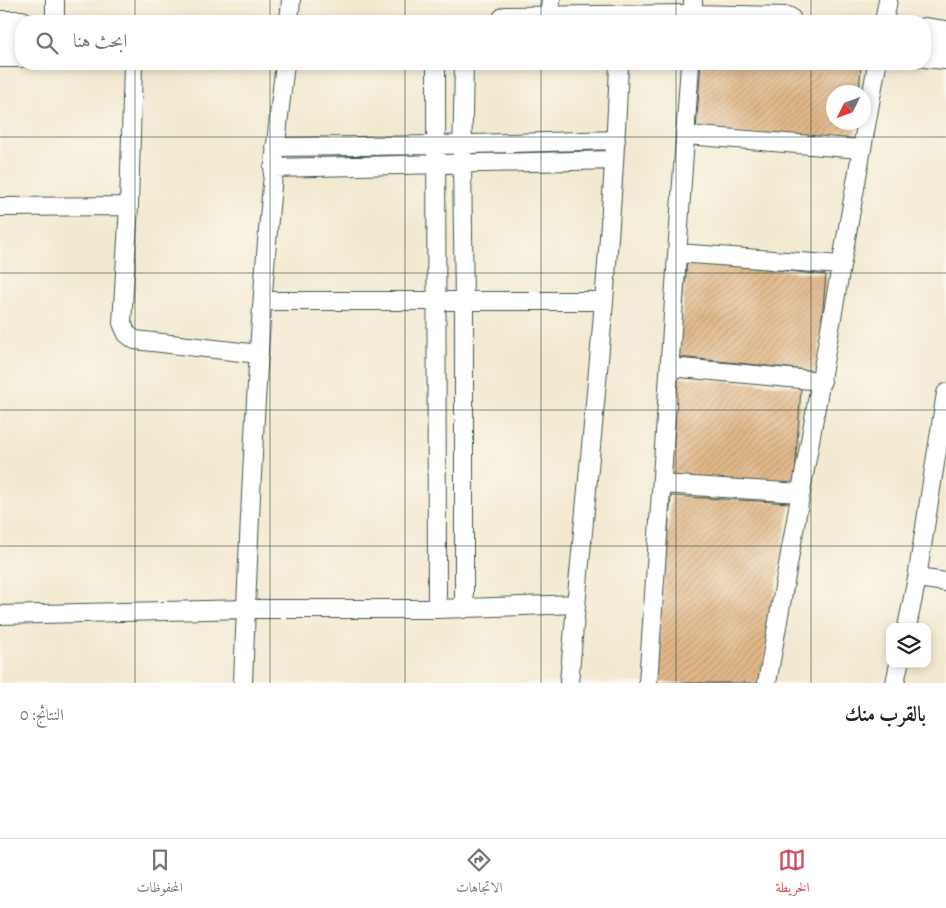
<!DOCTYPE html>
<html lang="ar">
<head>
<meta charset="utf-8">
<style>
	:root { --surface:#fff; --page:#f6f6f6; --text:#202124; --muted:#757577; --line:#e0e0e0; --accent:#d1495b }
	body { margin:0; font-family:Alegreya,Amiri,serif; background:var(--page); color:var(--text); direction:rtl }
	.controls { position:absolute; right:15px; bottom:15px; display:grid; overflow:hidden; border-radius:10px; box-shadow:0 2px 8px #0003 }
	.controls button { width:45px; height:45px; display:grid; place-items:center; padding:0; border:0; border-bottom:1px solid var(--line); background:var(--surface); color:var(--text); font:25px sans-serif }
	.compass { position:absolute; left:826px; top:85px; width:45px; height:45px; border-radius:50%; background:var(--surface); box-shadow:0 2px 8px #0003; rotate:228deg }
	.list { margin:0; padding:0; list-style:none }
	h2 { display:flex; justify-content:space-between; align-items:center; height:65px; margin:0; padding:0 20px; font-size:21px }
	h2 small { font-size:16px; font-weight:400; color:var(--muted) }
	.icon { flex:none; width:28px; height:28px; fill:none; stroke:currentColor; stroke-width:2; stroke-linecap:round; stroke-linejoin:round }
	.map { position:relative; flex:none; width:946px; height:683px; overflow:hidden; direction:ltr }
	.search { position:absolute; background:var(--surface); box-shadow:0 2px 8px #0003; left:15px; right:15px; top:15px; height:55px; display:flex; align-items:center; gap:12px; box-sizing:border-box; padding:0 18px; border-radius:20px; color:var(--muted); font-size:19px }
	.sheet { height:155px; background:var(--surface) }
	nav { display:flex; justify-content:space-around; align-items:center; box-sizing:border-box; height:70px; border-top:1px solid var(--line); background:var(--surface); font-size:14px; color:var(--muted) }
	nav a { display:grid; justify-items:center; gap:2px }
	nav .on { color:var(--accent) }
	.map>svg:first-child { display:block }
	.building { fill:url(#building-hatch) }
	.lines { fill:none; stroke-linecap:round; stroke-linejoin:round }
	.minor-casing { stroke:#3f574c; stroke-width:20 }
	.primary-casing { stroke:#3f574c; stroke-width:30 }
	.minor { stroke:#fff; stroke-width:18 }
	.primary { stroke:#fff; stroke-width:28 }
	.grid { fill:none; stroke:#1f3d34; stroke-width:1; stroke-opacity:0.55 }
</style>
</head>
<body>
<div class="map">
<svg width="946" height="683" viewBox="0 0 946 683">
	<defs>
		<pattern id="building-hatch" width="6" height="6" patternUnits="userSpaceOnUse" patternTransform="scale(1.25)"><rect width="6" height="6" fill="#e2b889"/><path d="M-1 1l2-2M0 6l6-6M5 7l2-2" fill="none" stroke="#b79771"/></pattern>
	</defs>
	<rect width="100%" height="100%" fill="#fbf7ec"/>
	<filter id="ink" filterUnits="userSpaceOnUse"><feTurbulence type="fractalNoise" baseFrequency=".02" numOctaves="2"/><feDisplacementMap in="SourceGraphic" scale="10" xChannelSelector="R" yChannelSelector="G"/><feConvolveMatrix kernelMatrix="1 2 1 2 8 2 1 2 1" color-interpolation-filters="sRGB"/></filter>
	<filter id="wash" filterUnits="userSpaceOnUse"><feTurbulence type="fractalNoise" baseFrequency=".0096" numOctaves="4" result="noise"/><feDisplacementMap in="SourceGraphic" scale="20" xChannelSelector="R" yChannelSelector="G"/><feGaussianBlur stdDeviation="1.12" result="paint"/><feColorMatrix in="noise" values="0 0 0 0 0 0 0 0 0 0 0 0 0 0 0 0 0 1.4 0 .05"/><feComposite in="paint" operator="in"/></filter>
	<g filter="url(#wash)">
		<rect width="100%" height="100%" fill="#f3e9d1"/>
		<g id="blocks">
			<path class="building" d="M 701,64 L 839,64 L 861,65 L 859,92 L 834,92 L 834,122 L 856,122 L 855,143 L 696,130 Z
				M 687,261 L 826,275 L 817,371 L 678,357 Z
				M 677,377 L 801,387 L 794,487 L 670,477 Z
				M 671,496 L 790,503 L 760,683 L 655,683 Z"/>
		</g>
	</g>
	<g filter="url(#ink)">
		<use href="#blocks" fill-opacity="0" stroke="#3f574c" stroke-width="1"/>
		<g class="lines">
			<defs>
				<path id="minor" d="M 55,21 L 55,0
					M 289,21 L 291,0
					M 549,21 L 551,0
					M 693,21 L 693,0
					M 884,21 L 888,0
					M 133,64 L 129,206 L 122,323 L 127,334 L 135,340 L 259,354
					M 436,64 L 437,609
					M 464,64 L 462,163 L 464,302 L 464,609
					M 686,135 L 861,149
					M 275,147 L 437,145 L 616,140
					M 273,168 L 614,160
					M 0,207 L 129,206
					M 678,253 L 841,265
					M 263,301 L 604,301
					M 670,367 L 822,381
					M 662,484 L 800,493
					M 917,578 L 946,582
					M 0,615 L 246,609 L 437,609 L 576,604
					M 907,627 L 917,578 L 946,393
					M 243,683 C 251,476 260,269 285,64
					M 569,683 C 587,477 611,271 619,64
					M 648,683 L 690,64
					M 767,683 L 877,64
					M 895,683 L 899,664"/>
				<path id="primary" d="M 506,21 L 693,19 L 787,21
					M 0,25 L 21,25
					M 925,32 L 946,35
					M 0,53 L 21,53
					M 925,53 L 946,55"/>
			</defs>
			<use href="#minor" class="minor-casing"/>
			<use href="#primary" class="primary-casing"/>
			<use href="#minor" class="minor"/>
			<use href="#primary" class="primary"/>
		</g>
	</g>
	<path class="grid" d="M 135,0 L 135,21M 270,0 L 270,21M 405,0 L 405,21M 541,0 L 541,21M 676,0 L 676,21M 811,0 L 811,21M 135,64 L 135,683M 270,64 L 270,683M 405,64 L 405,683M 541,64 L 541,683M 676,64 L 676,683M 811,64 L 811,683M 0,137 L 946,137M 0,273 L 946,273M 0,410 L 946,410M 0,546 L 946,546"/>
</svg>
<div class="controls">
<button><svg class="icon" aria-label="layers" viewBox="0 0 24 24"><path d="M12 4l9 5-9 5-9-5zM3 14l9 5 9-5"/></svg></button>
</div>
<svg class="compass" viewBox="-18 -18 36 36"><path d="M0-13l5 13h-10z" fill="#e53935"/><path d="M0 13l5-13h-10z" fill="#757577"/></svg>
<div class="search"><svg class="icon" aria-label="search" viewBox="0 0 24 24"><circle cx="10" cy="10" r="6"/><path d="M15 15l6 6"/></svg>ابحث هنا</div>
</div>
<section class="sheet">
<h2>بالقرب منك<small>النتائج: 0</small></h2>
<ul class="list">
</ul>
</section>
<nav>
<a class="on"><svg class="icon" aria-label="map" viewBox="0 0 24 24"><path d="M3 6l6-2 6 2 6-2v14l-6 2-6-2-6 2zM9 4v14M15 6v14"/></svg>الخريطة</a>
<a><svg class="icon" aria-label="directions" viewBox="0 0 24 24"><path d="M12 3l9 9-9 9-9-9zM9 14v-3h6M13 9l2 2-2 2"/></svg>الاتجاهات</a>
<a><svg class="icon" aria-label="saved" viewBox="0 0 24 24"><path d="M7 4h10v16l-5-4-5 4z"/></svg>المحفوظات</a>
</nav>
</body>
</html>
